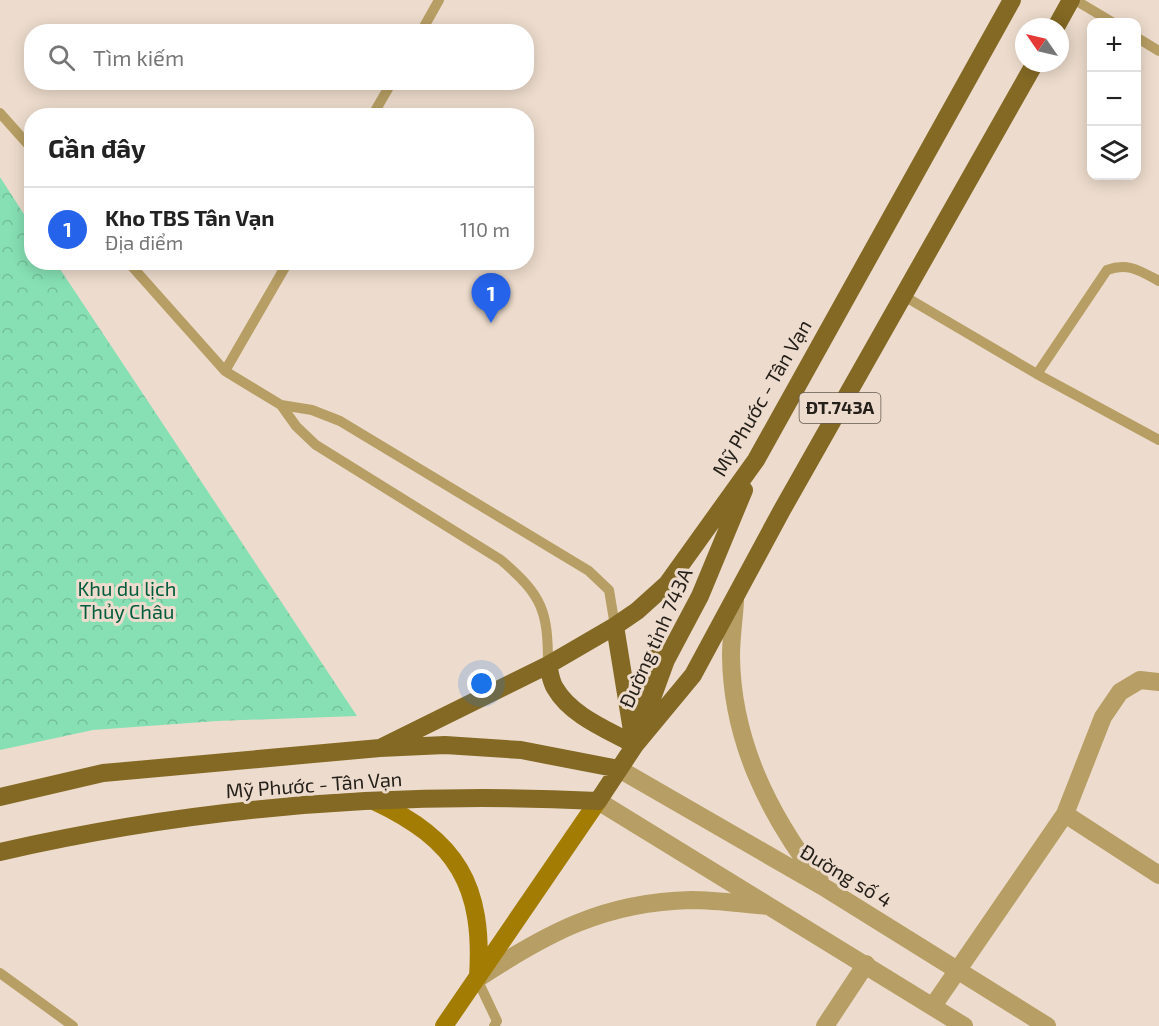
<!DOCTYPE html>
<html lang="vi">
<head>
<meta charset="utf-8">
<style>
	:root { --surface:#fff; --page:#f2f2f2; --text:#222; --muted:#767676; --line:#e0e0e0; --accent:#2563eb }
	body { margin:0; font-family:"Exo 2",sans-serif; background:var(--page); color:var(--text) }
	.controls { position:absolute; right:18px; top:18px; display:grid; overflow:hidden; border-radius:12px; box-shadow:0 3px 15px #0003 }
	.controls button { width:54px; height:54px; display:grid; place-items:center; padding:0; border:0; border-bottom:2px solid var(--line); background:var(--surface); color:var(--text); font:30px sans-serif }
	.compass { position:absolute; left:1015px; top:18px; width:54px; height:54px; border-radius:50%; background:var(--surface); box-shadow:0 3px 15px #0003; rotate:304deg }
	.you { position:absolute; left:482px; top:684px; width:21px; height:21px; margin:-15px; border:4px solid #fff; border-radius:50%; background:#1a73e8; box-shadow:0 0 0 9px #1a73e833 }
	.badge { display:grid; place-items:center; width:39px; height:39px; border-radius:50%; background:var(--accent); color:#fff; font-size:20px; font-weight:700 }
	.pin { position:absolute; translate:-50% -50px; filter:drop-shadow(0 2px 3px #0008) }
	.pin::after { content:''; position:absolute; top:32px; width:21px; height:18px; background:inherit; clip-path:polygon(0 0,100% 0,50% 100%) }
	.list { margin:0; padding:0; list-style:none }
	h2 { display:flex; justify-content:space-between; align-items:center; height:78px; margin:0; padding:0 24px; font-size:26px }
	h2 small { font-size:20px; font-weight:400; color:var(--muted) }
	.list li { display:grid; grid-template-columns:39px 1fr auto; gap:18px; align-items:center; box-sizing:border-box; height:84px; padding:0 24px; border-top:2px solid var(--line) }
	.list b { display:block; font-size:22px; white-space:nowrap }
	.list p { margin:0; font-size:20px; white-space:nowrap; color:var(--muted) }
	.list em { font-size:20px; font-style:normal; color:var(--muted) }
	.icon { flex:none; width:33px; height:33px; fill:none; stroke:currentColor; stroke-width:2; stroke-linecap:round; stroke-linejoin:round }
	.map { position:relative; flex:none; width:1159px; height:1026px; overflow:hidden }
	.search { position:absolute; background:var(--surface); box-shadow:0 3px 15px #0003; left:24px; top:24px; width:510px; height:66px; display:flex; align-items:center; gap:15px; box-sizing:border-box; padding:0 21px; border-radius:24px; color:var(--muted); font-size:22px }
	.panel { position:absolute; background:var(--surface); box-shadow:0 3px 15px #0003; left:24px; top:108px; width:510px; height:162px; border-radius:24px }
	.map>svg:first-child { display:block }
	.park { fill:url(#park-crowns) }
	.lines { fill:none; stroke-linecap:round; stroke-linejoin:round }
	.service { stroke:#b79e64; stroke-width:10 }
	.minor { stroke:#b79e64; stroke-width:18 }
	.tertiary { stroke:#b79e64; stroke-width:18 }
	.secondary { stroke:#a37d03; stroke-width:18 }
	.primary { stroke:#846924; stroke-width:18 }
	.labels { text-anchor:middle; stroke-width:6; stroke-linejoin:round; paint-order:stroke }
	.shield { fill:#eddccd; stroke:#625850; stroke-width:1.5 }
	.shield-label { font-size:18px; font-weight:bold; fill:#26201a }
	.street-label { font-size:20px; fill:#26201a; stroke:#eddccd }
	.park-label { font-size:20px; fill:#015b3c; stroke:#eddccd }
</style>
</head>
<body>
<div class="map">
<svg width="1159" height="1026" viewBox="0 0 1159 1026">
	<defs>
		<pattern id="park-crowns" width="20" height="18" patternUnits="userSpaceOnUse" patternTransform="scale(1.5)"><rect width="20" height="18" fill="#86e0b4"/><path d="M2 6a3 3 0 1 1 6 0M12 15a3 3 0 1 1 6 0" fill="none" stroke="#74c09a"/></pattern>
	</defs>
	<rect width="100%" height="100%" fill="#eddccd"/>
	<path class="park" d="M 0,177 L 31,225 L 32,262 L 56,263 L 357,716 L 217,721 L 93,730 L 0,750 Z"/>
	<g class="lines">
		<path class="service" d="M 1075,0 L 1112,22
			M 421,32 L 439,0
			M 1136,37 L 1159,51
			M 0,113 L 32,149
			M 372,116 L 392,82
			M 128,262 L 225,371 L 281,405 L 312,410 L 340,421 L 589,571 L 609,590 L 615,626
			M 904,296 L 1037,374 L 1159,440
			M 225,371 L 288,262
			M 1037,374 L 1107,270 C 1128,262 1140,271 1159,281
			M 281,405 L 296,426 L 316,445 L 501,560 C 543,596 548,611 548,665
			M 0,973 L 73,1026
			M 477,979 L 497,1021 L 494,1026"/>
		<path class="minor" d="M 1065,814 L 1159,875
			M 933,1006 L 1065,814 L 1103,717 L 1120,692 L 1140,680 L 1159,682
			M 825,1026 L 866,964"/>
		<path class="tertiary" d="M 735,601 C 734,619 731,637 731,656 C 732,741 769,815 820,881
			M 619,769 L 827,889 L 1047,1026
			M 598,801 L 964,1026
			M 477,979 C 547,933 604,902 691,900 C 717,900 743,904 769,906"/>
		<path class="secondary" d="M 374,801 C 457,840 484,885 478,977
			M 444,1026 L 598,801"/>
		<path class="primary" d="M 1056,27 L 1071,0
			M 615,626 L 634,743
			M 548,665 C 550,673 551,682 555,688 C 571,716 608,730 635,745
			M 641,702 L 645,678 L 659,649
			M 639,734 L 666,660 L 700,596 L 744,490
			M 380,748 L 548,665 L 615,626 L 637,611 L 667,584 L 756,460 L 1012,0
			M 0,797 L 103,773 L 380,748 L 445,745 L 521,750 L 619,769
			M 0,852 C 195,807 398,791 598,801 L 635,745 L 693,675 L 782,510 L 1035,63"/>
	</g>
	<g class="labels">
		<rect class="shield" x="799.5" y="393" width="81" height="30" rx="4.5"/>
		<g class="shield-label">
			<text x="840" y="414">ĐT.743A</text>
		</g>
		<g class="street-label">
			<text transform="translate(762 398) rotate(-60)" y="7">Mỹ Phước - Tân Vạn</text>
			<text transform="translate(656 638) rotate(-66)" y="7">Đường tỉnh 743A</text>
			<text transform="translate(314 785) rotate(-4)" y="7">Mỹ Phước - Tân Vạn</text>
			<text transform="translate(846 876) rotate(31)" y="7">Đường số 4</text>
		</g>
		<g class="park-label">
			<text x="127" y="596">Khu du lịch<tspan x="127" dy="23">Thủy Châu</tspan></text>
		</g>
	</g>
</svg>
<div class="controls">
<button>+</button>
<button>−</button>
<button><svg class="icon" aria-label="layers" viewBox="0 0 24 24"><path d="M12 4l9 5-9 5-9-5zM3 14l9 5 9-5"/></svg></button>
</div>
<svg class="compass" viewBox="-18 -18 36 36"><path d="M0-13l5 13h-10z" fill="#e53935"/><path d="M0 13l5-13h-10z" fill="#767676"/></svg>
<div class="you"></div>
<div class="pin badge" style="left:491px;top:323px">1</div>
<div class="search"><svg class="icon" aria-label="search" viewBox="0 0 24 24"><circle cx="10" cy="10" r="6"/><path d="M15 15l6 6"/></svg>Tìm kiếm</div>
<section class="panel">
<h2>Gần đây<small></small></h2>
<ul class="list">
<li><span class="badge">1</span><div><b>Kho TBS Tân Vạn</b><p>Địa điểm</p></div><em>110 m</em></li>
</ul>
</section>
</div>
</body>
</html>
